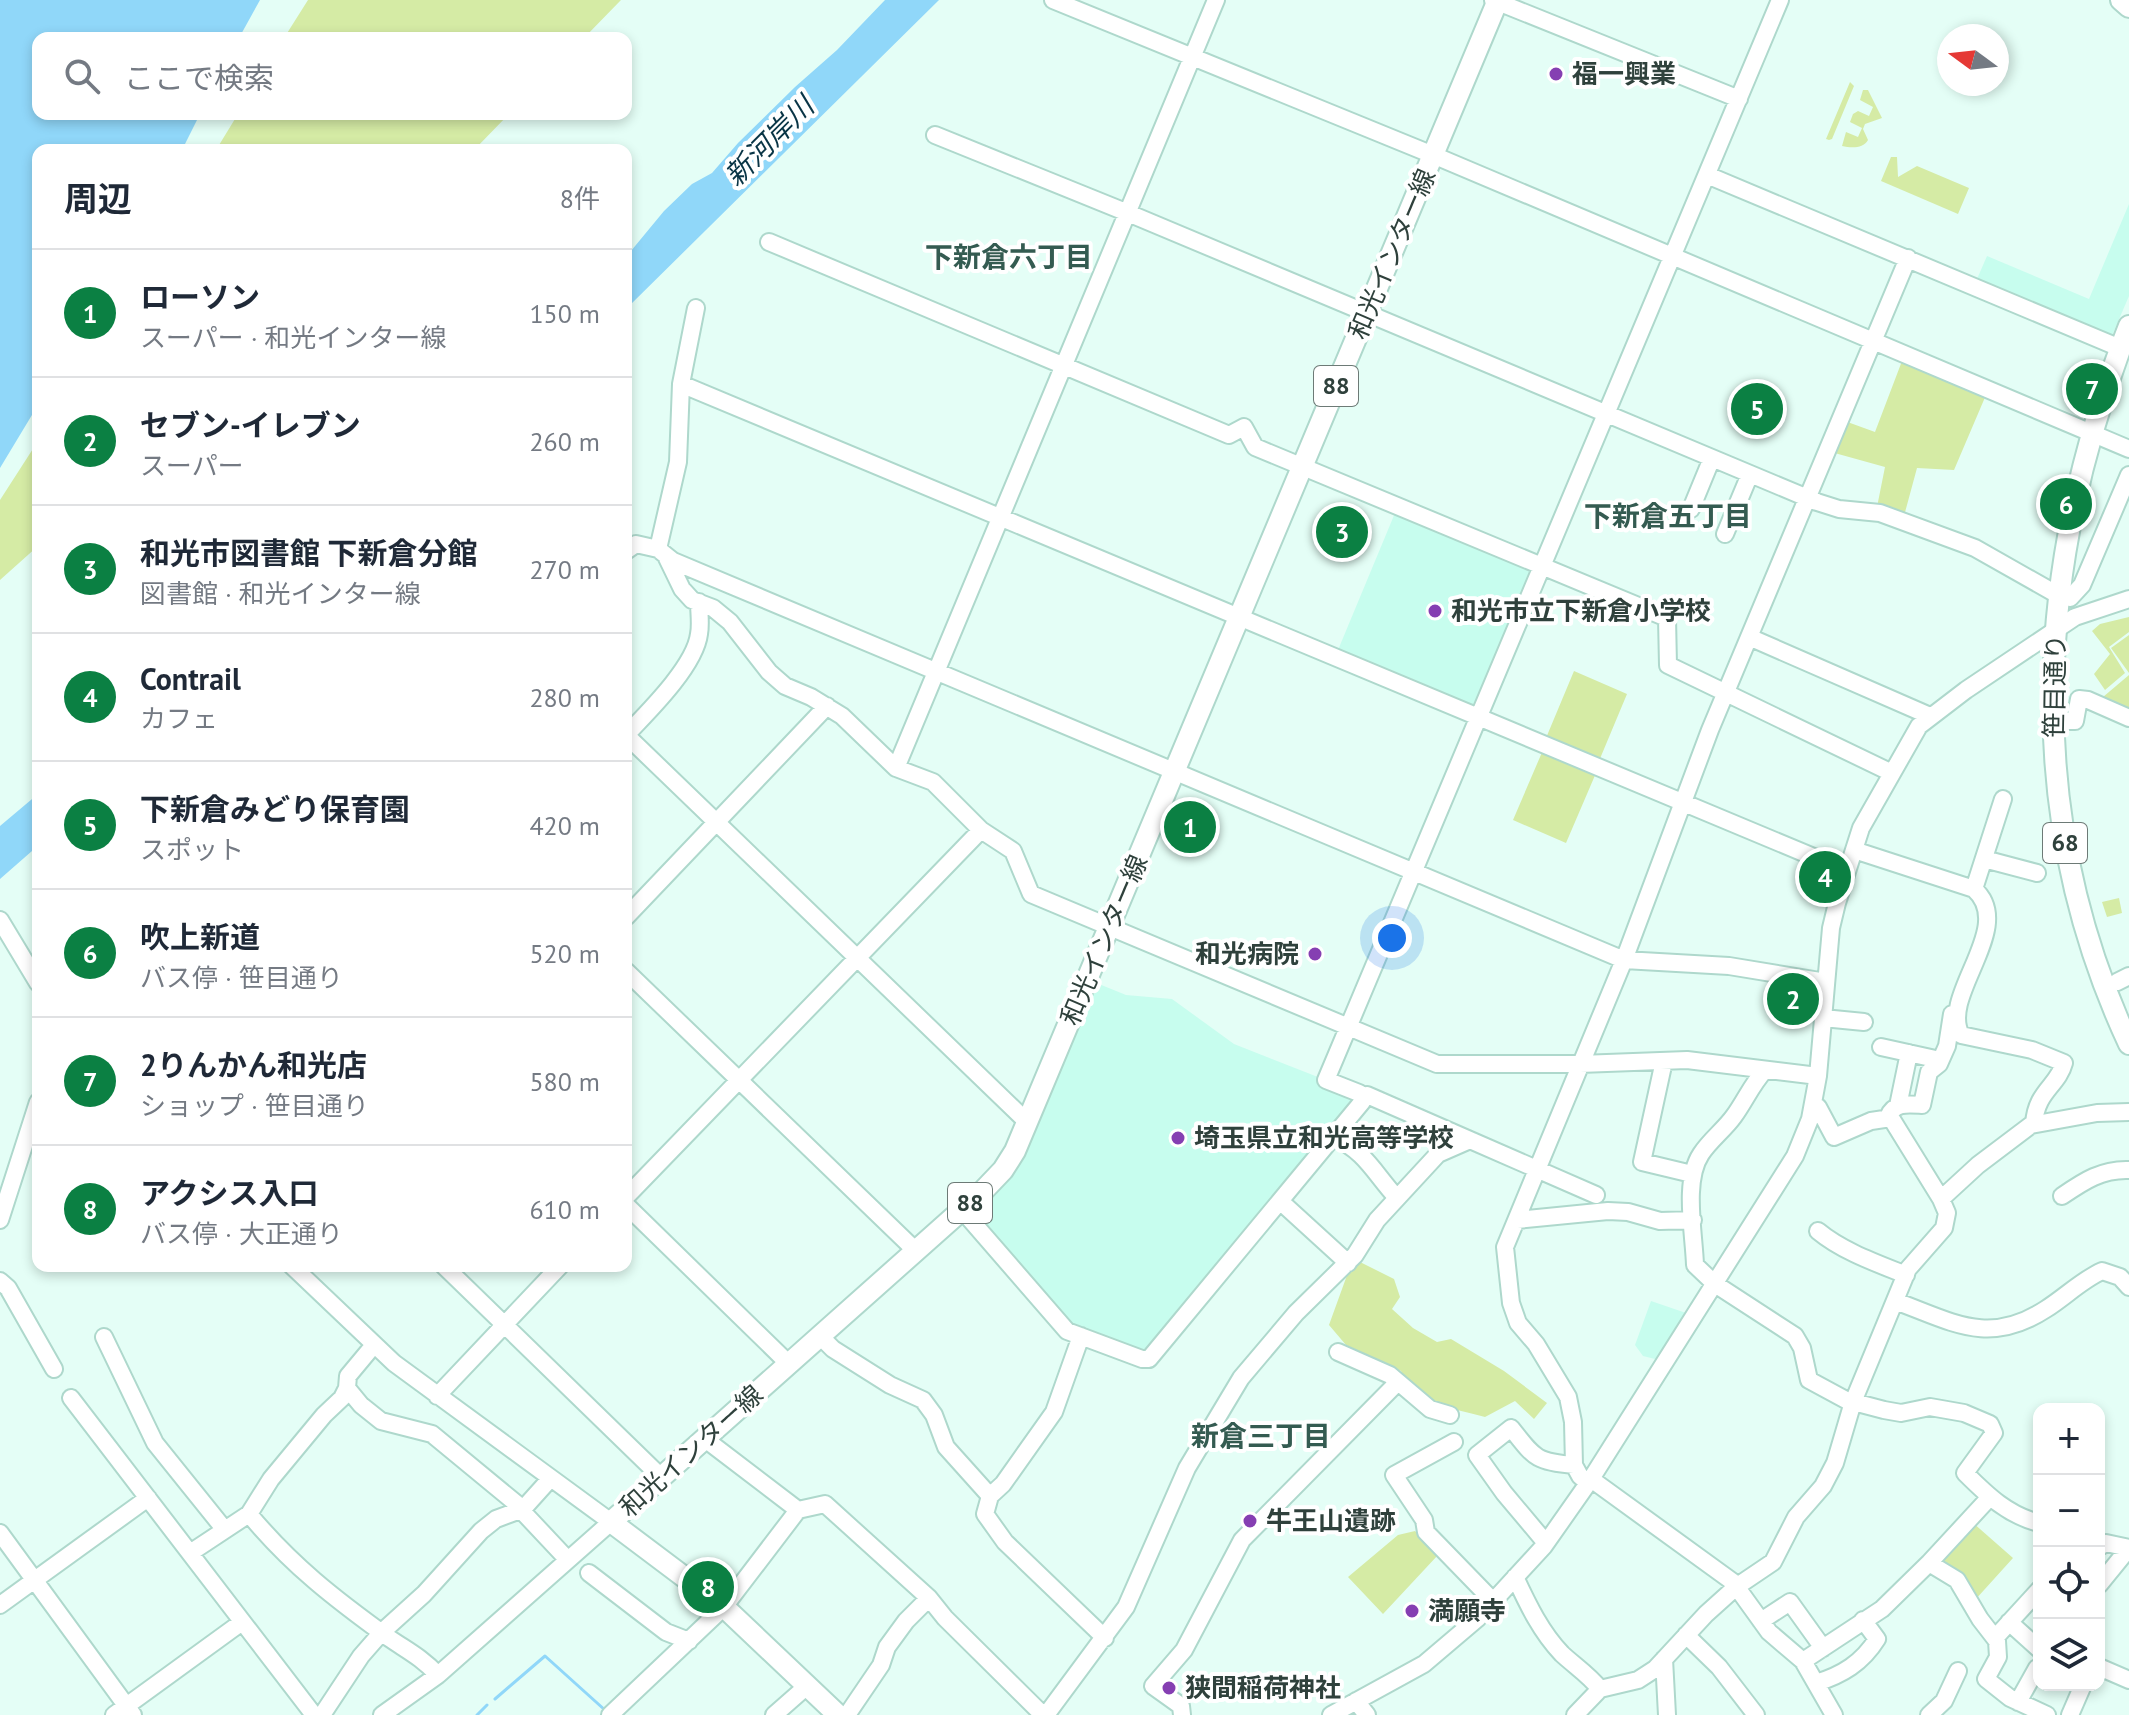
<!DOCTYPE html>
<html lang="ja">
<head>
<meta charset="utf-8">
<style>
	:root { --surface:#fff; --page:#f2f2f3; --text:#1f2937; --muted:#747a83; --line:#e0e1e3; --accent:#0b8043 }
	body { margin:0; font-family:"PT Sans","Noto Sans JP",sans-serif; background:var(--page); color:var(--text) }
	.controls { position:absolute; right:24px; bottom:24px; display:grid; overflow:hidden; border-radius:16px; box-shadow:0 4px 12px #0003 }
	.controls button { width:72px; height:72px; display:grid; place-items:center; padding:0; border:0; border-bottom:2px solid var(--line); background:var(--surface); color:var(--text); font:40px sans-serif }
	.compass { position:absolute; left:1937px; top:24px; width:72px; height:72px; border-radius:50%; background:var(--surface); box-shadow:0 4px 12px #0003; rotate:285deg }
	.you { position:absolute; left:1392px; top:938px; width:28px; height:28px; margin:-20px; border:6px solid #fff; border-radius:50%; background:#1a73e8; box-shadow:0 0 0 12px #1a73e833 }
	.badge { display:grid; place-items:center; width:52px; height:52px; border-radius:50%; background:var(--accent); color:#fff; font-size:26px; font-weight:700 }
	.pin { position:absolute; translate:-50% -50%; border:4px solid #fff; box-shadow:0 2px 8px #0006 }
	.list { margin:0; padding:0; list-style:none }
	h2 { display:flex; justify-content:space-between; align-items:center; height:104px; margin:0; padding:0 32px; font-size:34px }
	h2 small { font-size:26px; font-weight:400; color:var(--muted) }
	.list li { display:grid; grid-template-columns:52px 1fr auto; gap:24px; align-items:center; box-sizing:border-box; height:128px; padding:0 32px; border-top:2px solid var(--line) }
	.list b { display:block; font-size:30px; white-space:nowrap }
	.list p { margin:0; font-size:26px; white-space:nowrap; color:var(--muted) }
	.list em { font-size:26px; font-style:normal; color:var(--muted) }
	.icon { flex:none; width:44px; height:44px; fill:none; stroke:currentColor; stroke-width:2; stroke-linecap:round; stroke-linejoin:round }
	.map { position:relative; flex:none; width:2129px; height:1715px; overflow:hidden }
	.search { position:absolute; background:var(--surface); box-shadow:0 4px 12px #0003; left:32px; top:32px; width:600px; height:88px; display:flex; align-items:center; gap:20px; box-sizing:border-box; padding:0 28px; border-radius:16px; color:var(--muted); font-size:30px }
	.panel { position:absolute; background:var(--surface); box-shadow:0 4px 12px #0003; left:32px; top:144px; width:600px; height:1128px; border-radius:16px }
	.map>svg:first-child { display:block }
	.built { fill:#c7fdee }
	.green { fill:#d5eba5 }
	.water { fill:#90d7f9 }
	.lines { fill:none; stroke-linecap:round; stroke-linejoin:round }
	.stream { stroke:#90d7f9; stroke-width:3 }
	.minor-casing { stroke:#aed8cc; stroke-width:20 }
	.major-casing { stroke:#aed8cc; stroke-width:24 }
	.minor { stroke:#fff; stroke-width:16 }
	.major { stroke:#fff; stroke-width:20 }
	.poi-dot { fill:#853fb2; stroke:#fff; stroke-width:3 }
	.labels { text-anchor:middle; stroke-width:8; stroke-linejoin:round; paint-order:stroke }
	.shield { fill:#fff; stroke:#6d7a76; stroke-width:2 }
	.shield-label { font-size:24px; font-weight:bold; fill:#2f413c }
	.poi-label { font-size:26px; font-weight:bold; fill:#2f413c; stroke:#fff; text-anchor:start }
	.street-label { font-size:26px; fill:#2f413c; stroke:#fff }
	.water-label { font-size:28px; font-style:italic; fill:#093546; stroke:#fff }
	.neighbourhood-label { font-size:28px; font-weight:bold; fill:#345b51; stroke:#fff }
</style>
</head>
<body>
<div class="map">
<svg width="2129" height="1715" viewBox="0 0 2129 1715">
	<rect width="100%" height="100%" fill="#e4fef6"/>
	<path class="built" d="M 2129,204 L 2129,296 L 2111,338 L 1977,279 L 1987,256 L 2089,299 Z
		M 1395,513 L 1532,572 L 1476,708 L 1338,650 Z
		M 1094,982 L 1126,995 L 1172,999 L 1234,1044 L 1323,1079 L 1355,1097 L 1357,1102 L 1148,1355 L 1068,1328 L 970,1211 L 997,1191 Z
		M 1651,1301 L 1689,1314 L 1659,1360 L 1643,1356 L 1635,1345 Z"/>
	<path class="green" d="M 308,0 L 621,0 L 584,38 L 284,38 Z
		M 1850,82 L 1854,86 L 1832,139 L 1829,140 L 1826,139 Z
		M 1863,90 L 1868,90 L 1882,118 L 1865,124 L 1863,129 L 1868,140 C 1863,149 1851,148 1842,146 L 1846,132 L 1858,137 L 1862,128 L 1850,122 L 1853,114 L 1858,111 L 1869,116 L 1873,107 L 1860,100 Z
		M 238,114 L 509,114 L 474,150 L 216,150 Z
		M 1891,157 L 1897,157 L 1898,177 L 1917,166 L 1969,188 L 1958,214 L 1881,181 Z
		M 1902,361 L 1986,395 L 1954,470 L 1917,468 L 1904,516 L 1877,507 L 1885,467 L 1831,452 L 1842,420 L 1875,432 Z
		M 38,441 L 38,546 L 0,580 L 0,500 Z
		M 2129,617 L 2129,632 L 2109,647 L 2125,673 L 2105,690 L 2094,674 L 2110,654 L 2092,631 L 2100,624 Z
		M 2129,635 L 2129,673 L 2111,648 Z
		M 1574,671 L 1627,694 L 1599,761 L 1546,738 Z
		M 2129,675 L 2129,711 L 2103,697 Z
		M 1543,750 L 1596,773 L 1566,843 L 1513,820 Z
		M 2119,898 L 2122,913 L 2107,917 L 2102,902 Z
		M 1356,1260 L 1394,1279 L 1400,1297 L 1392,1309 L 1413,1328 L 1437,1342 L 1451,1339 L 1504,1371 L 1547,1403 L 1534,1419 L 1515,1401 L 1485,1417 C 1456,1409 1413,1404 1401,1371 L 1346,1345 L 1329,1325 L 1350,1267 Z
		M 1972,1522 L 2013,1558 L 1975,1600 L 1937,1559 Z
		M 1415,1531 L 1438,1555 L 1383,1614 L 1348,1577 L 1398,1535 Z"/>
	<path class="water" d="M 0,0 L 260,0 L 239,38 L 38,38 L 38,114 L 200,114 L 182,150 L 38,150 L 38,405 L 0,468 Z
		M 885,0 L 939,0 L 626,309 L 626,257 L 664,211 L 692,184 L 712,173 L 738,143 L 795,87 L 837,50 Z
		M 38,794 L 38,850 L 32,851 L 0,879 L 0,826 Z"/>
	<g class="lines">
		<path class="stream" d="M 495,1699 L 545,1656 L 606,1711
			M 477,1715 L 487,1705"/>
		<defs>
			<path id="minor" d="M 1053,0 L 1433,155 L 2129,449
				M 1493,0 L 1739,99
				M 935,135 L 1128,213 L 1817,502 L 1839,509 L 1880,513 L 1975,548 L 2058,595
				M 1707,175 L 2120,348
				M 769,242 L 1229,435 L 1244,427 L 1255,447 L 1667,618 L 1668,665 L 1892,773
				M 681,384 L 1847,871
				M 1691,509 L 1712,458
				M 1725,534 L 1750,474
				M 658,549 L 678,462 L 681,384 L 696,308
				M 626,551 L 636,544 L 658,549 L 673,561 L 1624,960 L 1729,966 L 1826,982
				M 666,556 L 682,589 L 692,600 L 713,608 L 730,622 L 769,672 L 785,686 L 811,697 L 842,716 L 896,768 L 933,782 L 981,830 L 1013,851 L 1031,894 L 1437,1064 L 1580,1064 L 1687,1060 L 1818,1076
				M 2070,598 L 2082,585 L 2129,475
				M 1749,637 L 1930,716
				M 2065,721 L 2075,721 L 2079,699 L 2088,700 L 2129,718
				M 626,735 L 1021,1116 L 1029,1119
				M 626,735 C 648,712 695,666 699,634 C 701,624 699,612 699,602
				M 896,768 L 1216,0
				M 1854,850 L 1974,889 C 2017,927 1939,995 1961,1035 L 2032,1050 L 2064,1063 C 2058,1086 2036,1091 2034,1124
				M 1984,859 L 2037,873
				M 1974,889 L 2003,799
				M 626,917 L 827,706
				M 0,920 L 38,983
				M 626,971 L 916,1251
				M 2117,982 L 2129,976
				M 1823,1018 L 1864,1022
				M 1881,1047 L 1940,1060
				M 1664,1061 L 1642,1162 L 1692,1174
				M 1765,1070 C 1752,1084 1745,1101 1734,1116 C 1724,1130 1710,1140 1701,1154 C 1683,1181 1694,1233 1695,1265 L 1715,1284 L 1795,1336 L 1802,1348 L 1809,1380 L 1846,1400 L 1884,1410 L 1901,1413 L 1930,1407 L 1964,1413 L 1990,1424 L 1994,1433 L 1965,1473 C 1988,1496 2008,1515 2039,1523
				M 1363,1096 L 1367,1095 L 1470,1140
				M 1898,1106 L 1909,1053
				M 1888,1117 C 1894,1102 1908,1104 1922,1105 L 1929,1072 L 1939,1064 L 1947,1046 L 1952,1014
				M 1334,1137 C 1366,1152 1374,1173 1397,1198
				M 2062,1196 C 2084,1181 2102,1169 2129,1170
				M 626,1197 L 981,830
				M 1941,1199 L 1978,1165 L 2031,1125 L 2097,1113 L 2129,1112
				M 1280,1201 L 1348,1263
				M 626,1205 L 789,1364
				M 962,1210 L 1067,1331 L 1142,1359 L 1149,1359 L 1362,1102 L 1363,1096 L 1359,1093 L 1326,1080 L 1780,0
				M 0,1220 L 38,1102
				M 1517,1220 L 1608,1211 L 1628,1212 L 1660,1221 L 1693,1220
				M 1818,1231 C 1842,1251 1876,1263 1906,1275
				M 292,1266 L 394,1363 L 611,1522 L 438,1675 L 382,1715
				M 444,1266 L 661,1477
				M 0,1281 L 8,1288 L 54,1369
				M 1895,1301 C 1951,1321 1988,1347 2046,1309 C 2065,1297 2082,1280 2102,1271 L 2120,1277 L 2129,1287
				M 820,1336 L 833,1349 L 890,1385 L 923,1400 L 934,1415 L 946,1447 L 990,1496
				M 1081,1336 L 1054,1412 L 1003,1484 L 990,1496 L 985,1514 L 1005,1542 L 1105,1638
				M 104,1337 L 155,1443 L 225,1530
				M 1338,1352 L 1390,1375 L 1430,1409 L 1450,1415
				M 347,1388 L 361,1405 L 381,1421 L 432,1434 L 523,1509
				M 437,1396 L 560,1266
				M 71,1398 L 314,1715
				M 705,1439 L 798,1510 L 825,1504 L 929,1598 L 945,1618 L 1043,1715
				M 1454,1442 L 1394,1475 L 1424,1520 L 1426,1532 L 1493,1601
				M 1591,1479 L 1733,1582 L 1769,1632 L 1803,1661 L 1834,1715
				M 1588,1483 L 1580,1476 L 1574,1465 L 1573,1422 L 1568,1397 L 1536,1344 L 1518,1323 L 1511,1303 L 1505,1247 L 1624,960 L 1710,730 L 1908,258
				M 521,1510 L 568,1560
				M 249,1514 C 291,1565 335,1599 389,1638 C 408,1651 421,1657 438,1675
				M 0,1533 L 133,1715
				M 1546,1543 L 1504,1493 L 1477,1455 L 1511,1428 C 1534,1457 1535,1462 1574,1465
				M 2099,1547 L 2106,1543 L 2129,1548
				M 190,1553 L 249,1514 L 271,1479 L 324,1415 L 342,1398 L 347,1388 L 348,1376 L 373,1346
				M 1929,1563 L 1957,1580 L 1980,1619 L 1997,1641 L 1998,1657 L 1986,1679 L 2010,1698 L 2047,1715
				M 589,1573 L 666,1632 L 689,1641
				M 1515,1577 C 1528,1605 1541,1632 1562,1654 C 1575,1666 1589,1675 1600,1689
				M 2099,1585 L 2129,1548
				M 0,1605 L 148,1498
				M 1761,1621 L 1790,1602 L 1823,1648
				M 2009,1622 L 2039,1649
				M 1686,1635 L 1719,1667 L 1756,1715
				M 1995,1638 L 2039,1590
				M 1664,1659 L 1667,1715
				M 1803,1661 L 1882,1609 L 1929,1563 L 1990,1497
				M 2099,1667 L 2129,1680
				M 1816,1683 C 1842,1675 1862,1663 1877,1639 L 1863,1620
				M 1356,1701 L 1367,1715
				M 2018,1702 L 2037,1668 L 2039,1669
				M 114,1715 L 242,1622
				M 322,1715 L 361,1656 L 382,1632 L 424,1594 L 481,1531 L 496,1519 L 523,1509 L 550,1479
				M 610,1715 L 724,1607 L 798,1510
				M 774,1715 L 807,1686
				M 847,1715 L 881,1665 L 887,1647 L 906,1621 L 929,1598
				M 1046,1715 L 1126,1607 L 1187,1468 L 1241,1378 L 1296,1313 L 1355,1255 L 1377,1220 L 1438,1154 L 1470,1140 L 1596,1195
				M 1182,1715 L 1181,1706 L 1153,1686 L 1184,1650 L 1242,1540 L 1398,1382
				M 1331,1715 L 1424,1664 L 1477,1619 L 1544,1546 L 1591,1479 L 1795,1156 L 1810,1119 L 1818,1076 L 1831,928 L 1837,903 L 1861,828 L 1919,726 L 1966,690 L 2075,617 L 2129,599
				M 1575,1715 L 1600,1689 L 1638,1680 L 1655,1669 L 1706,1614 L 1736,1587 L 1773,1562 L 1796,1517 L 1823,1486 L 1835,1463 L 1853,1402 L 1908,1269 L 1944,1228 L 1947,1213 L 1941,1199 L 1891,1118 L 1871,1121 L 1834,1137 L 1818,1107 L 1813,1106
				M 1929,1715 L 1944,1701 L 1958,1671
				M 2070,1715 L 2083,1685"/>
			<path id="major" d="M 2121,0 L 2129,7
				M 2129,326 C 2036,561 2020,811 2129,1044
				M 838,1715 L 724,1607 L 611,1522 L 982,1192 L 1003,1170 L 1015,1151 L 1498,0"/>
		</defs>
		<use href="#minor" class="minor-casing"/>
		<use href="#major" class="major-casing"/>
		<use href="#minor" class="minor"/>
		<use href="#major" class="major"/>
	</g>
	<g class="poi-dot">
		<circle cx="1556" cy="74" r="8"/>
		<circle cx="1435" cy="611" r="8"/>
		<circle cx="1315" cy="954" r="8"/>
		<circle cx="1178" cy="1138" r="8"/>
		<circle cx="1250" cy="1521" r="8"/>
		<circle cx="1412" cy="1611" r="8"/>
		<circle cx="1169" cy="1688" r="8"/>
	</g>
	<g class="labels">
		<g class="shield">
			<rect x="1314" y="366" width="44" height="40" rx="6"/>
			<rect x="2043" y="823" width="44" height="40" rx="6"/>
			<rect x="948" y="1183" width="44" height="40" rx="6"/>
		</g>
		<g class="shield-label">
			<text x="1336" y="394">88</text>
			<text x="2065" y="851">68</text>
			<text x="970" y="1211">88</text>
		</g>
		<g class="poi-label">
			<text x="1572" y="83">福一興業</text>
			<text x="1451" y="620">和光市立下新倉小学校</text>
			<text x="1299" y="963" text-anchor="end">和光病院</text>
			<text x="1194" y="1147">埼玉県立和光高等学校</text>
			<text x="1266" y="1530">牛王山遺跡</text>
			<text x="1428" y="1620">満願寺</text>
			<text x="1185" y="1697">狭間稲荷神社</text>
		</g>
		<g class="street-label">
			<text transform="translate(1392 254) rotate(-67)" y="9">和光インター線</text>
			<text transform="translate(2055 686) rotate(-89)" y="9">笹目通り</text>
			<text transform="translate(1104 940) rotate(-67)" y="9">和光インター線</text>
			<text transform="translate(691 1451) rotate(-42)" y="9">和光インター線</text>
		</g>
		<g class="water-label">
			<text transform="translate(769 141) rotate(-45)" y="10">新河岸川</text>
		</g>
		<g class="neighbourhood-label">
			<text x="1009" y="267">下新倉六丁目</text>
			<text x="1668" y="526">下新倉五丁目</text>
			<text x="1261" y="1446">新倉三丁目</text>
		</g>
	</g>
</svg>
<div class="controls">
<button>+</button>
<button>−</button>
<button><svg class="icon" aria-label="locate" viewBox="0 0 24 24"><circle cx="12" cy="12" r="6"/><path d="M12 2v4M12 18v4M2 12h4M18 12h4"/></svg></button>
<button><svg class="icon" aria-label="layers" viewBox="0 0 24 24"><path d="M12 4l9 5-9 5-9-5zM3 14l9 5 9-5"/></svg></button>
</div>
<svg class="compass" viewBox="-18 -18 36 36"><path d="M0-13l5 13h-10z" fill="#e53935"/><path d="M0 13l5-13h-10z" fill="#747a83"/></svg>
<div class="you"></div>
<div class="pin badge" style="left:1190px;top:827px">1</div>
<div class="pin badge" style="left:1793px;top:999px">2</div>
<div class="pin badge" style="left:1342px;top:532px">3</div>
<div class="pin badge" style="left:1825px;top:877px">4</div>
<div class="pin badge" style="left:1757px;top:409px">5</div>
<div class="pin badge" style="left:2066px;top:504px">6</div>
<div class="pin badge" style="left:2092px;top:389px">7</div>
<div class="pin badge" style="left:708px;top:1587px">8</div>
<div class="search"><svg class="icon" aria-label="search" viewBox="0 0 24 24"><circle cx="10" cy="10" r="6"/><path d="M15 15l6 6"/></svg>ここで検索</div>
<section class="panel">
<h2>周辺<small>8件</small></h2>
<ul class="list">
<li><span class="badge">1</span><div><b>ローソン</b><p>スーパー · 和光インター線</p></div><em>150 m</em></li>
<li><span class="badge">2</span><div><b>セブン-イレブン</b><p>スーパー</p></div><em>260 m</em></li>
<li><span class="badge">3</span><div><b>和光市図書館 下新倉分館</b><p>図書館 · 和光インター線</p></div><em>270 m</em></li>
<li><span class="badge">4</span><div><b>Contrail</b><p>カフェ</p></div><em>280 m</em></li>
<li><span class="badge">5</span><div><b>下新倉みどり保育園</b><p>スポット</p></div><em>420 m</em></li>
<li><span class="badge">6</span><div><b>吹上新道</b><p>バス停 · 笹目通り</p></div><em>520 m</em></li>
<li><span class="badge">7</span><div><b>2りんかん和光店</b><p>ショップ · 笹目通り</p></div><em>580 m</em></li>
<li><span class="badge">8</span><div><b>アクシス入口</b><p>バス停 · 大正通り</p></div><em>610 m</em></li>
</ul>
</section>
</div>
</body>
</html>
